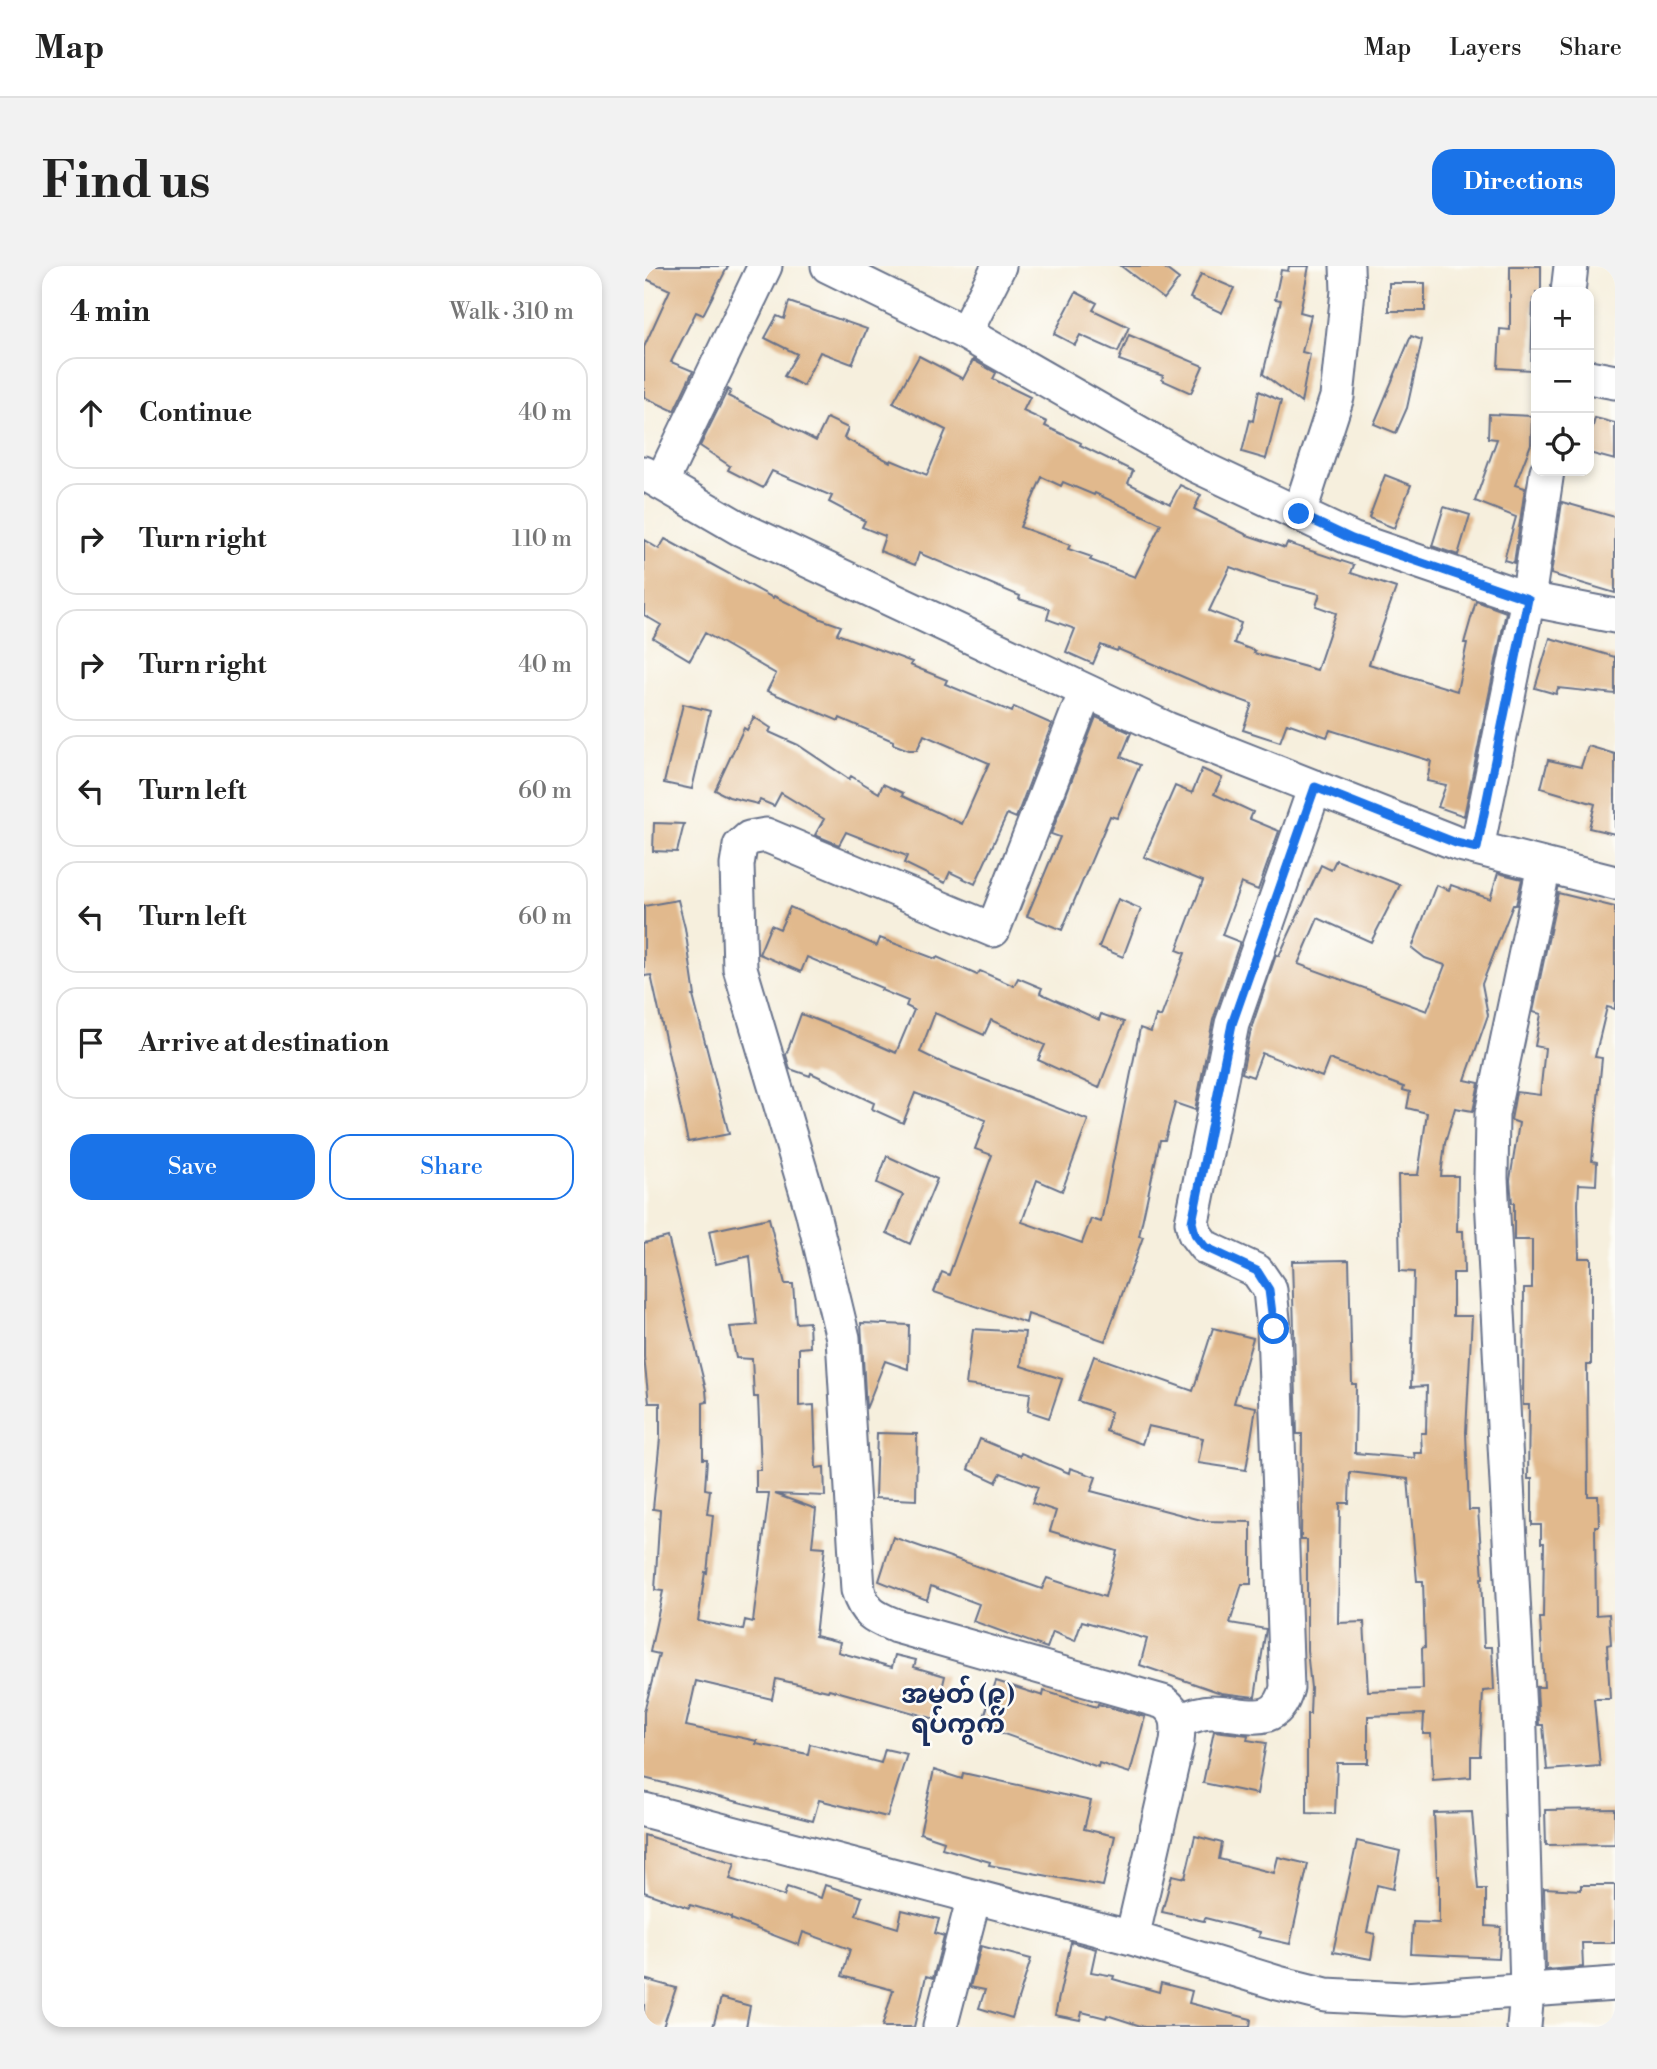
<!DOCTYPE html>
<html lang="en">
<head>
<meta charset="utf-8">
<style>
	:root { --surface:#fff; --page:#f2f2f2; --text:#222; --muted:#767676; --line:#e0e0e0; --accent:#1a73e8 }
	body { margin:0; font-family:"Libre Bodoni","Noto Sans Myanmar",serif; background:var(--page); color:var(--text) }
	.controls { position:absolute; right:21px; top:21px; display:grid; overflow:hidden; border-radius:14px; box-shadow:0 4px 10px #0003 }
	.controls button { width:63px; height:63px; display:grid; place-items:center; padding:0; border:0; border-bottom:2px solid var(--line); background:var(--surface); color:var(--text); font:35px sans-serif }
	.stop { position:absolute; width:21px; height:21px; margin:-16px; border:5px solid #1a73e8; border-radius:50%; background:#fff }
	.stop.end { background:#1a73e8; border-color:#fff; box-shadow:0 2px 7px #0008 }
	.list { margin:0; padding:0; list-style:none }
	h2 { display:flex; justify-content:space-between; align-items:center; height:91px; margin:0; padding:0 28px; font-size:30px }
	h2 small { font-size:23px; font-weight:400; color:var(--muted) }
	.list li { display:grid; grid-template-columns:46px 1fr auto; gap:21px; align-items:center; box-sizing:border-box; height:112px; margin:0 14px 14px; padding:0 14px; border:2px solid var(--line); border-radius:21px }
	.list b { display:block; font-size:26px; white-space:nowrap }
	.list em { font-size:23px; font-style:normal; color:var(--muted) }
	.actions { display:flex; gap:14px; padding:21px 28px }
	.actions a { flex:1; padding:16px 0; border:2px solid var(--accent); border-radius:21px; text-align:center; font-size:24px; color:var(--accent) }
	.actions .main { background:var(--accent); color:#fff }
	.icon { flex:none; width:38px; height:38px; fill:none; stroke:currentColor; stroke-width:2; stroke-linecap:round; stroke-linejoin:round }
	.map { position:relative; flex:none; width:971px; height:1761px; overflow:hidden; border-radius:21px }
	header { display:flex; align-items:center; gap:42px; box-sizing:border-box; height:98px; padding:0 35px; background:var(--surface); border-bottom:2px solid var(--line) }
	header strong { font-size:33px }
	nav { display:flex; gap:38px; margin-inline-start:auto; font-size:24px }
	.intro { display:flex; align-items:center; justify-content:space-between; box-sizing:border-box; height:168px; padding:0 42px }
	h1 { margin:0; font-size:49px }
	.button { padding:18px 32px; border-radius:21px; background:var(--accent); color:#fff; font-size:24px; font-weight:700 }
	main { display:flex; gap:42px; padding:0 42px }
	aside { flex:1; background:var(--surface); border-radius:21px; box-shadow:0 4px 10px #0003 }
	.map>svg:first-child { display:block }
	.building { fill:#e1b98d; fill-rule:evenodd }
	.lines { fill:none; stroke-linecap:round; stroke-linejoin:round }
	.minor-casing { stroke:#68728a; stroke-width:37 }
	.minor { stroke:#fff; stroke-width:33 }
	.route { stroke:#1a73e8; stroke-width:9 }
	.labels { text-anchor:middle; stroke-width:5; stroke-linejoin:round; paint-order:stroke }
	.quarter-label { font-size:26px; font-weight:bold; fill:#1b2f5e; stroke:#fdfcf7 }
</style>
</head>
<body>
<header>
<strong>Map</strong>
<nav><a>Map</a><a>Layers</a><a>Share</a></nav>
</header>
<div class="intro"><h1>Find us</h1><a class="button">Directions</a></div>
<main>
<aside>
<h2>4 min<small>Walk · 310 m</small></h2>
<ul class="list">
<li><svg class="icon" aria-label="ahead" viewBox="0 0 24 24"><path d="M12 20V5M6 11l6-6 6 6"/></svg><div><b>Continue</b></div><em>40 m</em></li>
<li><svg class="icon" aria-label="right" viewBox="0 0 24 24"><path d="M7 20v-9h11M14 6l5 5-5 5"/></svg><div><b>Turn right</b></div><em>110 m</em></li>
<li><svg class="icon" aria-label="right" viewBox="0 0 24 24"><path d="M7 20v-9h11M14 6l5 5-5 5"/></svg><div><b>Turn right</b></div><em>40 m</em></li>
<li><svg class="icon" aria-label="left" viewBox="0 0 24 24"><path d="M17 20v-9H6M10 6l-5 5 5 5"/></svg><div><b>Turn left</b></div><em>60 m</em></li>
<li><svg class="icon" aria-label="left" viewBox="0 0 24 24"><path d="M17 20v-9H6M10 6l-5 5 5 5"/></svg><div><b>Turn left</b></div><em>60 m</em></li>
<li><svg class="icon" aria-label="arrive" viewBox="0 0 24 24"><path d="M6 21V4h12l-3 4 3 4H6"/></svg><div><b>Arrive at destination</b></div></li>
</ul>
<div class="actions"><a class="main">Save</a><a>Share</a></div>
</aside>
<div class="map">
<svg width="971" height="1761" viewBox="0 0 971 1761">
	<rect width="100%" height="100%" fill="#fdfcf7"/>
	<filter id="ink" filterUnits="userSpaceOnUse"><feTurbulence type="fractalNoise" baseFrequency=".0143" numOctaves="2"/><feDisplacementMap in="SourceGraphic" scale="14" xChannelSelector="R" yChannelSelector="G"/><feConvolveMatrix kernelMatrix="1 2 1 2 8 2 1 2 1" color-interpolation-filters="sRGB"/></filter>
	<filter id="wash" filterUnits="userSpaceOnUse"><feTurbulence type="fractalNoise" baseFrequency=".00686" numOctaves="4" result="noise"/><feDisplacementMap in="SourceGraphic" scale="28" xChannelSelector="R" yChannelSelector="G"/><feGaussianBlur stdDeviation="1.57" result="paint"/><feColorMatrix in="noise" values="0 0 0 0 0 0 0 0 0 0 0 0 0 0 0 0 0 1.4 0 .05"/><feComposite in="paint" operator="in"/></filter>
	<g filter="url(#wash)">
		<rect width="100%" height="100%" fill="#f6efdd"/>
		<g id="blocks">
			<path class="building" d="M 0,0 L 84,0 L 59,49 L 52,46 L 27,96 L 49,105 L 30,145 L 0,131 L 0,81 L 26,24 L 0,12 Z
				M 477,0 L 518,0 L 535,13 L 520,33 Z
				M 645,0 L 665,0 L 656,46 L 667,49 L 658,86 L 666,88 L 657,137 L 619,108 L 637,34 L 631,33 L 637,4 L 644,5 Z
				M 866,0 L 897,0 L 897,26 L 892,26 L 892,33 L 889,33 L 887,104 L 854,102 L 856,63 L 866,64 Z
				M 557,8 L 590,22 L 578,47 L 546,32 Z
				M 745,17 L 781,17 L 781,45 L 745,45 Z
				M 432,26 L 453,37 L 449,44 L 485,61 L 474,86 L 436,69 L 431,79 L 410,68 Z
				M 145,36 L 223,63 L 208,98 L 176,86 L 159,120 L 140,110 L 153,88 L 121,72 L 133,50 L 140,53 Z
				M 485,69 L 559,100 L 547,127 L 518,114 L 519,110 L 475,94 Z
				M 767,70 L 778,74 L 763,142 L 752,167 L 730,158 Z
				M 275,90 L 319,113 L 329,94 L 352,107 L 349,113 L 386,131 L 379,145 L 403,156 L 401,160 L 437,177 L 436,179 L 489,205 L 484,217 L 526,238 L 536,219 L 557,229 L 550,243 L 603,269 L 641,282 L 643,277 L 710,299 L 707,307 L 752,322 L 725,398 L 813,425 L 823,377 L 820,377 L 832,335 L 862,346 L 820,550 L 794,541 L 802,519 L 783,515 L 787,495 L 686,464 L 683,471 L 643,457 L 636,476 L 599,464 L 608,438 L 572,425 L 474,383 L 473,385 L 457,379 L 449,398 L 422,386 L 431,363 L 403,353 L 406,343 L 375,333 L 376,330 L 275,287 L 271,299 L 236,285 L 241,270 L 218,261 L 221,255 L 185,236 L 188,230 L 128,205 L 119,222 L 84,204 L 86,200 L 56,180 L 84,123 L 87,125 L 84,130 L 172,175 L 183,152 L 204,162 L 200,172 L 246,196 L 247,194 L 283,209 L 302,164 L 249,137 ZM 398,211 L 417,220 L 419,216 L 450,229 L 451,227 L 517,258 L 491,311 L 446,294 L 448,291 L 424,283 L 426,279 L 376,261 ZM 586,301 L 625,315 L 676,328 L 672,340 L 692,347 L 673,404 L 610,387 L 611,385 L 590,377 L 597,357 L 565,345 Z
				M 615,125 L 637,135 L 622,193 L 598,186 L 606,154 L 609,155 Z
				M 845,148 L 888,150 L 887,178 L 871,219 L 881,222 L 870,297 L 860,294 L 872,251 L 831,235 L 853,173 L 844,172 Z
				M 951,152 L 971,157 L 971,194 L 945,187 L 945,175 Z
				M 741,209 L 767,219 L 750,262 L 725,252 Z
				M 918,236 L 971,251 L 971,327 L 907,308 Z
				M 800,241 L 826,249 L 814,289 L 788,280 Z
				M 21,273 L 129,332 L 130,330 L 177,353 L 197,360 L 193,368 L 268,396 L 266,399 L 303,414 L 301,418 L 368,446 L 370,441 L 408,458 L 372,552 L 363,548 L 331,618 L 306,606 L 301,617 L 260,597 L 263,590 L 202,566 L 195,579 L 171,569 L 180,553 L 137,527 L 130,540 L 116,534 L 114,538 L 85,531 L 71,524 L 100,462 L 103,464 L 110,451 L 127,462 L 125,466 L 154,479 L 205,513 L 207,510 L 235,527 L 239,518 L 259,527 L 258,530 L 318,558 L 345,497 L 280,469 L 273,484 L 265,484 L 249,478 L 249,475 L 196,452 L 195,455 L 123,425 L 132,408 L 61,367 L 46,394 L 9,372 L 17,359 L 0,349 L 0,274 L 15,283 Z
				M 906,372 L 971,391 L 971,428 L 914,422 L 912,428 L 891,422 Z
				M 39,438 L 66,445 L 48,523 L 20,517 Z
				M 452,451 L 487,467 L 477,491 L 496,499 L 473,552 L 466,550 L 418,664 L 383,650 L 416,571 L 407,568 Z
				M 944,480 L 971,488 L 971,568 L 945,562 L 951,538 L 897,522 L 904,494 L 937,501 Z
				M 558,503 L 578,512 L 570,528 L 609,546 L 606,553 L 635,565 L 614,624 L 597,617 L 578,669 L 596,676 L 569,754 L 551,844 L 531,837 L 521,874 L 516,874 L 495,970 L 499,971 L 461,1075 L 384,1048 L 382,1057 L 290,1026 L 298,1006 L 305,1009 L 348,889 L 331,883 L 342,854 L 271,827 L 259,857 L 228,843 L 230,837 L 167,807 L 166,810 L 146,803 L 142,789 L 157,748 L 204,766 L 252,787 L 270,744 L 262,740 L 264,735 L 237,724 L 238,722 L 163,691 L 157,706 L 115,688 L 127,659 L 136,663 L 146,641 L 233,680 L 236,672 L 292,693 L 293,691 L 333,709 L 336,705 L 370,720 L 374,712 L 398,722 L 396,727 L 455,754 L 457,748 L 480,756 L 455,822 L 394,794 L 401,779 L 347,754 L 340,769 L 291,747 L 276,786 L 305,800 L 444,854 L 418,925 L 393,914 L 378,956 L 438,977 L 447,953 L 457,956 L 496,762 L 507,766 L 512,749 L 517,751 L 541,687 L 533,684 L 559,615 L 500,591 L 531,520 L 548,527 Z
				M 10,557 L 40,558 L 33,586 L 9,585 Z
				M 692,594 L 756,619 L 727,676 L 674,652 L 654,698 L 783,745 L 801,699 L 781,692 L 768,682 L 792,619 L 805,624 L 807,619 L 846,633 L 854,607 L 878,613 L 872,639 L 869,639 L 838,718 L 844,749 L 821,814 L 835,817 L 829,845 L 811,842 L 801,877 L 797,910 L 814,910 L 813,965 L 819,965 L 820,1007 L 809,1007 L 809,1050 L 828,1050 L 822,1166 L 825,1244 L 834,1244 L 839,1312 L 837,1312 L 840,1381 L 848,1381 L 850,1424 L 839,1425 L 836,1490 L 827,1490 L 827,1511 L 789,1514 L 787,1468 L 779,1468 L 780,1448 L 724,1450 L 724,1497 L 693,1497 L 691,1548 L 663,1547 L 663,1448 L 666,1448 L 667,1422 L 663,1384 L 663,1274 L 657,1274 L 658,1168 L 653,1168 L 648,995 L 705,994 L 708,1118 L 712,1118 L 711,1187 L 771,1192 L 770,1187 L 778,1187 L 777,1167 L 782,1167 L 783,1120 L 767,1121 L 770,1006 L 756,1005 L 754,909 L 774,909 L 783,847 L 763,842 L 766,826 L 759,824 L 760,821 L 685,793 L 678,811 L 618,787 L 609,811 L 598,807 L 607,763 L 632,689 L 635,690 L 677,599 L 687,604 ZM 706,1206 L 764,1213 L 773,1315 L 779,1315 L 781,1381 L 778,1382 L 779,1423 L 724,1425 L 720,1356 L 694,1357 L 696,1237 L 705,1237 Z
				M 914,627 L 971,641 L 971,743 L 963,741 L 951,791 L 958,792 L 948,895 L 953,896 L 952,919 L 935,918 L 934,938 L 935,992 L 947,992 L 947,1099 L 943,1099 L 944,1230 L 954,1230 L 955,1260 L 951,1260 L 952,1349 L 965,1348 L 967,1378 L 963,1379 L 966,1433 L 950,1433 L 956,1500 L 903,1504 L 899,1459 L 895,1459 L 893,1421 L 900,1421 L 896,1352 L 899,1352 L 900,1277 L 897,1277 L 897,1259 L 888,1259 L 888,1213 L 884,1213 L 885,1139 L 879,1139 L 880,1022 L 888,1022 L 888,974 L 870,974 L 870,937 L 868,937 L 866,914 L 875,857 L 867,854 L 872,826 L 896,829 L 901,782 L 891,780 L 897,748 L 889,746 Z
				M 474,633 L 497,643 L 479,691 L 455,681 Z
				M 34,634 L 41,662 L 51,730 L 49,730 L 85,868 L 44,876 L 7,709 L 0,710 L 0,640 Z
				M 243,890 L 293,913 L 266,978 L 243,967 L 259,929 L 233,917 Z
				M 125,952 L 141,1018 L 149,1018 L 152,1057 L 165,1056 L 166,1081 L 155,1082 L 155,1140 L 170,1139 L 172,1202 L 180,1201 L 181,1230 L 131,1228 L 172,1243 L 168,1280 L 181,1281 L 171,1370 L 196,1376 L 194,1386 L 248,1401 L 251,1389 L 272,1394 L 270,1401 L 301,1410 L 291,1453 L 185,1423 L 184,1425 L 132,1413 L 128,1433 L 52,1415 L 42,1460 L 113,1475 L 112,1478 L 164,1488 L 166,1478 L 237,1497 L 241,1483 L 263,1488 L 243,1551 L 175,1534 L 169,1555 L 0,1512 L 0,1446 L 15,1388 L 6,1386 L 19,1325 L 11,1324 L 16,1244 L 9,1243 L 16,1172 L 16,1137 L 5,1137 L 0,1091 L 0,977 L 24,971 L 62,1124 L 63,1136 L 59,1137 L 59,1193 L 63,1193 L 61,1223 L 66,1224 L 63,1248 L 69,1249 L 63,1307 L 61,1306 L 54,1355 L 99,1364 L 101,1354 L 109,1356 L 125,1227 L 112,1227 L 112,1204 L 117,1204 L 114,1131 L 110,1131 L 108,1093 L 92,1092 L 86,1061 L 113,1059 L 106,990 L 72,998 L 65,965 Z
				M 217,1057 L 265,1059 L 264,1103 L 241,1095 L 222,1143 Z
				M 569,1062 L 609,1072 L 590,1137 L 612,1141 L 602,1204 L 554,1197 L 559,1172 L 504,1160 L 498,1178 L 462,1165 L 467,1146 L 434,1135 L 450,1090 L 549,1125 Z
				M 329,1063 L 381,1066 L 377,1100 L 418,1113 L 405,1152 L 384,1145 L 386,1127 L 322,1119 Z
				M 233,1167 L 273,1168 L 272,1234 L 231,1232 Z
				M 336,1173 L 376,1190 L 377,1187 L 425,1207 L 426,1202 L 452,1211 L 447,1225 L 561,1255 L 607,1256 L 607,1318 L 598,1318 L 586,1357 L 622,1363 L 611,1431 L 577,1427 L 496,1399 L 503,1373 L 438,1355 L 431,1375 L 409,1366 L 403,1382 L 329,1355 L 335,1338 L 287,1320 L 283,1334 L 235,1315 L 249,1271 L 398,1323 L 403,1312 L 461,1331 L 473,1285 L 406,1265 L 412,1245 L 388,1237 L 394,1221 L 357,1207 L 352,1216 L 324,1203 Z
				M 352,1415 L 399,1430 L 400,1425 L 453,1441 L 454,1438 L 501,1451 L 486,1507 L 455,1497 L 454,1501 L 337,1460 Z
				M 570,1465 L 604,1469 L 603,1474 L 622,1477 L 613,1528 L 559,1517 Z
				M 290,1504 L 318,1513 L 319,1507 L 447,1535 L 440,1563 L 471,1570 L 459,1620 L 345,1599 L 346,1596 L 298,1582 L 300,1575 L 276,1567 Z
				M 971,1543 L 971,1578 L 902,1579 L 901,1544 Z
				M 828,1546 L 834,1623 L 842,1623 L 842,1660 L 857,1661 L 855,1692 L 767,1688 L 769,1656 L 795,1657 L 795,1610 L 793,1610 L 790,1547 Z
				M 0,1569 L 91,1597 L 86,1613 L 140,1630 L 143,1621 L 177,1632 L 181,1619 L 218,1631 L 212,1649 L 254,1662 L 258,1644 L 295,1653 L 291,1667 L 300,1670 L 289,1712 L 282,1710 L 270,1761 L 238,1761 L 249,1724 L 198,1710 L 206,1683 L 159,1666 L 155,1679 L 87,1653 L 87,1651 L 46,1639 L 45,1642 L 0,1626 Z
				M 551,1570 L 578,1577 L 575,1593 L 630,1607 L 634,1591 L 664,1598 L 646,1678 L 615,1671 L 616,1666 L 561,1652 L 560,1655 L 518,1646 L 528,1609 L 541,1612 Z
				M 713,1575 L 756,1585 L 749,1623 L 733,1619 L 723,1666 L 731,1668 L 727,1693 L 689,1686 Z
				M 937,1619 L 971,1619 L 971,1677 L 938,1677 L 939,1701 L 902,1704 L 900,1622 L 937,1624 Z
				M 427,1676 L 452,1683 L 447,1706 L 470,1710 L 469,1713 L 515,1726 L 517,1717 L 548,1725 L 545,1737 L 607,1753 L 606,1761 L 500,1761 L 463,1749 L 462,1752 L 438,1746 L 436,1754 L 411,1749 Z
				M 337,1680 L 387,1693 L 368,1752 L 335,1742 L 341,1724 L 326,1721 Z
				M 0,1713 L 32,1722 L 19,1761 L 0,1761 Z
				M 77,1732 L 106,1740 L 102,1761 L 69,1761 Z"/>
		</g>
	</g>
	<g filter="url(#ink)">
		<use href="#blocks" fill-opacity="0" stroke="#68728a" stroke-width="2"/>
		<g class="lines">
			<defs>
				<path id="minor" d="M 184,0 L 321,67 L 551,199 L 708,273 L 884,333 L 971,350
					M 924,26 L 927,0
					M 321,67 L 355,0
					M 945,111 L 971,116
					M 0,207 L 95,262 L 523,463 L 812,577 L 971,617
					M 17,217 L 121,0
					M 655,248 L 693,131 L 704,25 L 703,0
					M 442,425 L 349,664 L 122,569 L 105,572 L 96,580 L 93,599 L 96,702 L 168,944 L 199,1072 L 214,1324 C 221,1348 231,1351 252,1360 L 519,1436 C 535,1447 535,1458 533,1476 L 488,1672
					M 833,582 L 884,333 L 903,205
					M 535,1455 C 546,1451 556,1446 568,1446 C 600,1446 632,1465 643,1422 L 630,1063 L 626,1024 L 613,1005 L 561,981 L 551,968 L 548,956 L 588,758 L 671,521
					M 0,1544 L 488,1672 L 634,1717 L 682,1729 L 760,1733 L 971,1718
					M 296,1761 L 330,1631
					M 880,1761 L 883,1725 L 876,1464 L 847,912 L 848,848 L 900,600"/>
			</defs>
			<use href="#minor" class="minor-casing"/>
			<use href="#minor" class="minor"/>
		</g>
	</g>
	<g class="lines" filter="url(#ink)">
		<path class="route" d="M 630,1063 L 625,1024 L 613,1005 L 561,981 L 551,968 L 548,956 L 588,758 L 671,521 L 812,577 L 833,582 L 884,333 L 708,273 L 655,248"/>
	</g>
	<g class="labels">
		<g class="quarter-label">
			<text x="314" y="1437">အမှတ် (၉)<tspan x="314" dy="30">ရပ်ကွက်</tspan></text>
		</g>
	</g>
</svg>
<div class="controls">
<button>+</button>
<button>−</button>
<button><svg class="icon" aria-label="locate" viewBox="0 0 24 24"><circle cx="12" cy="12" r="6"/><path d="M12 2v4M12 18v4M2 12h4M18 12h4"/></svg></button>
</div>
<div class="stop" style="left:630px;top:1063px"></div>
<div class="stop end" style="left:655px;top:248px"></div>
</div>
</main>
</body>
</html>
